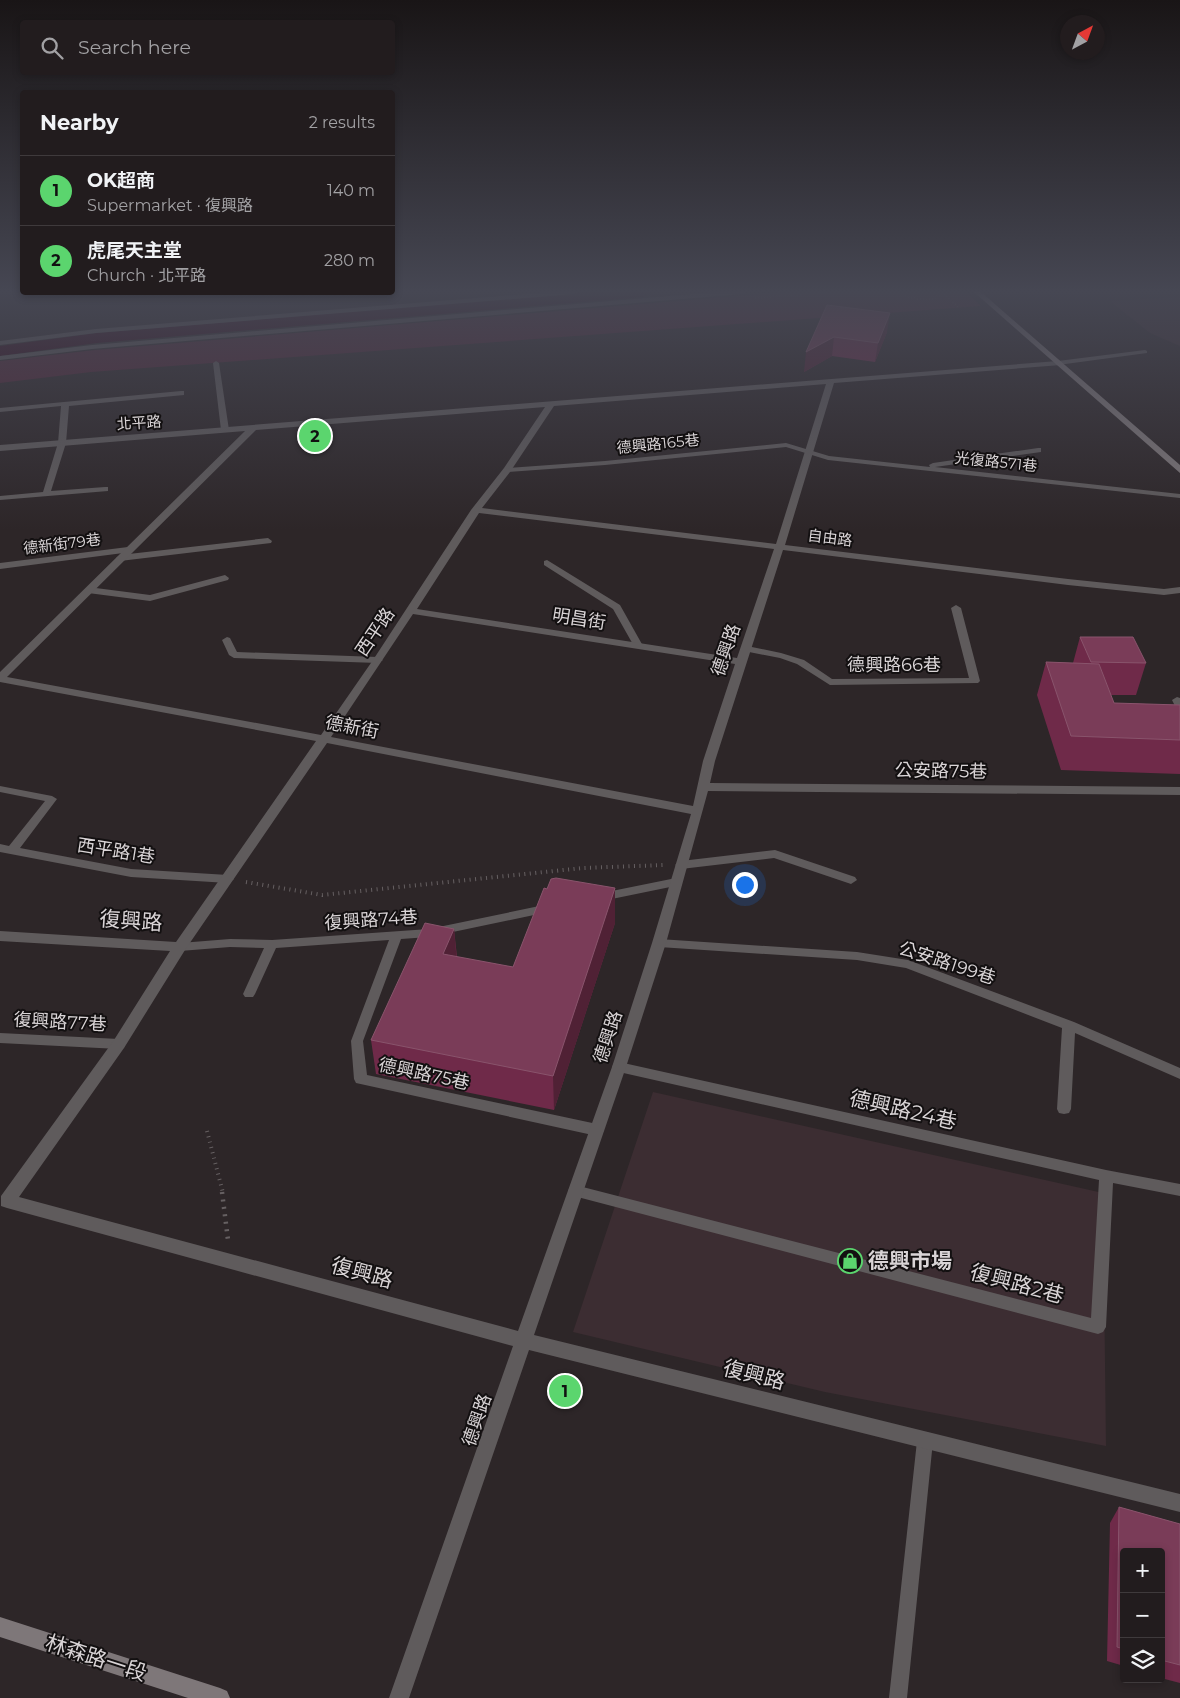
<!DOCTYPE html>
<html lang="en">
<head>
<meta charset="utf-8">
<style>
	:root { --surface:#221c1e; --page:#2a2527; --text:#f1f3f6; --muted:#a2a1a4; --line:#3f3a3c; --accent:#5bd56e }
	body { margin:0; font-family:Montserrat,"Noto Sans TC",sans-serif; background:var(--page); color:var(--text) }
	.controls { position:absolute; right:15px; bottom:15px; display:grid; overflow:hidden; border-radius:5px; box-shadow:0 2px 8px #0003 }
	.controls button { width:45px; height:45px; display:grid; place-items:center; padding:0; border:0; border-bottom:1px solid var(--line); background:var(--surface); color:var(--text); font:25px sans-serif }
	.compass { position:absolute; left:1060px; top:15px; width:45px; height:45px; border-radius:50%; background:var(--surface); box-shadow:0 2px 8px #0003; rotate:41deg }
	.you { position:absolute; left:744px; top:884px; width:18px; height:18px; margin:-12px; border:4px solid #fff; border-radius:50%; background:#1a73e8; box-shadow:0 0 0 8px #1a73e833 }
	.badge { display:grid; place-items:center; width:32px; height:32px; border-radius:50%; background:var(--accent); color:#111; font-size:16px; font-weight:700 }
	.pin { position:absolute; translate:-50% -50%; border:2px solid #fff; box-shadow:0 1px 5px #0006 }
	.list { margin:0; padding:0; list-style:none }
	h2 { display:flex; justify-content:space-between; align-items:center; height:65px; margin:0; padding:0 20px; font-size:21px }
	h2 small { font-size:16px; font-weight:400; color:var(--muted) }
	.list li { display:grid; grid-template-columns:32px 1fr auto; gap:15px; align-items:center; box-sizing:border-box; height:70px; padding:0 20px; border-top:1px solid var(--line) }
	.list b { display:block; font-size:19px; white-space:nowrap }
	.list p { margin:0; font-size:16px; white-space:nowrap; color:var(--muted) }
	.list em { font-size:16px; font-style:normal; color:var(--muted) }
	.icon { flex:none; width:28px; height:28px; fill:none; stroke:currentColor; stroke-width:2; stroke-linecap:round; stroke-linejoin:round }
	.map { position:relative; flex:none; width:1180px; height:1698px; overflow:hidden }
	.search { position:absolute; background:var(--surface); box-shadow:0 2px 8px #0003; left:20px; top:20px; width:375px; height:55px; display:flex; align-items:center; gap:12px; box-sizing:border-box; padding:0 18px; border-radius:5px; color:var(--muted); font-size:19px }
	.panel { position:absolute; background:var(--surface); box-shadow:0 2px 8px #0003; left:20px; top:90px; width:375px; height:205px; border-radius:5px }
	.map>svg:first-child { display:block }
	.built { fill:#3c2d32 }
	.green { fill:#512436 }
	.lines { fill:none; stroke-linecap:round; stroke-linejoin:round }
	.canal { fill:#2f0015; fill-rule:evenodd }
	.path-far2 { stroke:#666062; stroke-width:2; stroke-dasharray:0.5 2.5; stroke-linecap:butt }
	.path-far1 { stroke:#666062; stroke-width:4; stroke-dasharray:1 4.5; stroke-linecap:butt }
	.path { stroke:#666062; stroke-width:4.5; stroke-dasharray:2 5.5; stroke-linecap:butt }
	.lane { fill:#5f5b5c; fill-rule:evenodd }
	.street { fill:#5f5b5c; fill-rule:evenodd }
	.secondary { fill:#7e7779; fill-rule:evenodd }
	.wall { fill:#6f2a49 }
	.shaded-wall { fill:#502135 }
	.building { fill:#7a3c58; stroke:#89546c }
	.labels { text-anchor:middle; stroke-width:4; stroke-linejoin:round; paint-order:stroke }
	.far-street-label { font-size:15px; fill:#d9d4d6; stroke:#131011 }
	.street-label { font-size:18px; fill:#d9d4d6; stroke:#131011 }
	.near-street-label { font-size:21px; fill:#d9d4d6; stroke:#131011 }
	.near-poi-label { font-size:21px; font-weight:bold; fill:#d9d4d6; stroke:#131011; text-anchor:start }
</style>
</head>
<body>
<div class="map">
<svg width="1180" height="1698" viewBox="0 0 1180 1698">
	<rect width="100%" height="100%" fill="#2d2628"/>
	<path class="built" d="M 1180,297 L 1180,346 L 1150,333 L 1110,301 Z
		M 653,1092 L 1103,1193 L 1106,1446 L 825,1392 L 573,1332 Z"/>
	<path class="green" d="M 784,292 L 966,292 L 981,306 L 91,372 L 0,383 L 0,361 L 95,350 Z"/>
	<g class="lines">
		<path class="canal" d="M 587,292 L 651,292 L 648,295 L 643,297 L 97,343 L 0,356 L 0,346 L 97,333 Z"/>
		<path class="path-far2" d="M 902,292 L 904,296 L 918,299 L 935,299 L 937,296 L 945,295
			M 942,292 L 959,308
			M 755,298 L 830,292"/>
		<path class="path-far1" d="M 246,882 L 322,895 L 583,868 L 663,865
			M 207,1131 L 223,1193"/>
		<path class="path" d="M 222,1192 L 228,1240"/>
		<path class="lane" d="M 550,292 L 577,292 L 574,294 L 96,333 L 0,345 L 0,341 L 96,329 Z
			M 1145,350 L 1147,351 L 1147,353 L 1058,365 L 1055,363 L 1058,361 Z
			M 216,361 L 219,363 L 229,430 L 225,432 L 221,430 L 213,363 Z
			M 181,391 L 184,391 L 184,395 L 69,406 L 66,443 L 51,491 L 105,487 L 108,487 L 108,491 L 0,500 L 0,496 L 43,492 L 58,443 L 61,406 L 0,412 L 0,408 Z
			M 786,443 L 829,456 L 930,467 L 929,465 L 933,463 L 1038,448 L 1041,448 L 1041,452 L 935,467 L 1180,494 L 1180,498 L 828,460 L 786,447 L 605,465 L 507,472 L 503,470 L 507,468 L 605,461 Z
			M 268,538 L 272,541 L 271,543 L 120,561 L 116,558 L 120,555 Z
			M 128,547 L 132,550 L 131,552 L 0,569 L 0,563 Z
			M 547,560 L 620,605 L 643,646 L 641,648 L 635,648 L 613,609 L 544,565 L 544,561 Z
			M 225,575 L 229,578 L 228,580 L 150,601 L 88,593 L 84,590 L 88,587 L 150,595 Z
			M 956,605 L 961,608 L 980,681 L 978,683 L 830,685 L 797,664 L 780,658 L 744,651 L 742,649 L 747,646 L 781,653 L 804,660 L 832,679 L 969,678 L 951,608 Z
			M 227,637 L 230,638 L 237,652 L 378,657 L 383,660 L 378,663 L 234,658 L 229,655 L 222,640 Z
			M 1177,697 L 1180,698 L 1180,709 L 1176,708 L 1172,700 Z
			M 0,786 L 52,796 L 57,799 L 20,848 L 131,869 L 228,875 L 234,879 L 228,883 L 131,877 L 0,852 L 0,844 L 9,846 L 45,801 L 0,792 Z
			M 775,850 L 855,877 L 857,880 L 851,884 L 774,858 L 681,869 L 675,865 L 681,861 Z
			M 676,878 L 680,879 L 682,882 L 680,885 L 602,901 L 596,897 L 602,893 Z
			M 549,904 L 553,905 L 555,908 L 553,911 L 429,937 L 401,939 L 363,1041 L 367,1075 L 597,1124 L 602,1126 L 604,1130 L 602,1134 L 597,1136 L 356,1083 L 354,1079 L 351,1041 L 389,940 L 276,948 L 255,994 L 253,997 L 245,997 L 243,994 L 264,948 L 230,947 L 180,951 L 176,950 L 174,947 L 176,944 L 180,943 L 230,939 L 272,940 L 429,929 Z
			M 659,939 L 857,952 L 908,960 L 1074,1022 L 1180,1068 L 1180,1079 L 1075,1033 L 1071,1109 L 1069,1113 L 1064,1114 L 1059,1113 L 1057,1109 L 1062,1028 L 906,968 L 857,960 L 659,947 L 655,946 L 653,943 L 655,940 Z
			M 0,1033 L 119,1039 L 124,1040 L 125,1044 L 124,1048 L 119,1049 L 0,1043 Z
			M 619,1062 L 1106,1170 L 1180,1184 L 1180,1196 L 1113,1183 L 1106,1327 L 1103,1332 L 1098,1334 L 570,1195 L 568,1191 L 570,1187 L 575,1185 L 1091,1318 L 1099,1180 L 619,1072 L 614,1071 L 612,1067 L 614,1063 Z
			M 925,1433 L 931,1435 L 933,1441 L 907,1698 L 889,1698 L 917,1441 L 919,1435 Z"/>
		<path class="street" d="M 716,292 L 745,292 L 742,294 L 92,349 L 0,360 L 0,356 L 92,345 Z
			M 1058,361 L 1061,361 L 1061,365 L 834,383 L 785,545 L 1068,579 L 1164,589 L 1180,587 L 1180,593 L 1164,595 L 1068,585 L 783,550 L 715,761 L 710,783 L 1180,787 L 1180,795 L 708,791 L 666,943 L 626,1067 L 534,1335 L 1180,1494 L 1180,1512 L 529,1350 L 409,1698 L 389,1698 L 513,1346 L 7,1208 L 1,1206 L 1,1196 L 114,1040 L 170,951 L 0,941 L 0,931 L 176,942 L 316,741 L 0,682 L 0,672 L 245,431 L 0,451 L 0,445 ZM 826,384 L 776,544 L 482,508 L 510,472 L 554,406 ZM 545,407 L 504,468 L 471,510 L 373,660 L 321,735 L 7,677 L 256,430 ZM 479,513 L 774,549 L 737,658 L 417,609 ZM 413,614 L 735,664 L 703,761 L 693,806 L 331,737 ZM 327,743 L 691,814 L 652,943 L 612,1067 L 518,1331 L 19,1197 L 124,1048 L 185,950 Z"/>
		<path class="secondary" d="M 974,292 L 981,292 L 1180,465 L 1180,473 Z
			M 0,1617 L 220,1688 L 227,1691 L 230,1698 L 188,1698 L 0,1637 Z"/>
	</g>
	<path class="wall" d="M 827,305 L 887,332 L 875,362 L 832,356 L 804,372 Z
		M 1080,637 L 1146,663 L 1136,695 L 1111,695 L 1114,703 L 1180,705 L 1180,774 L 1061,770 L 1037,695 L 1046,662 L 1073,663 Z
		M 615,888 L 615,923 L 554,1110 L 376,1074 L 371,1040 L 454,929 L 457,957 L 513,967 L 547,889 Z
		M 1119,1507 L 1180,1524 L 1180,1683 L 1161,1678 L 1161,1552 L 1124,1552 L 1124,1666 L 1107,1661 L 1110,1523 Z"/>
	<path class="shaded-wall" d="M 890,313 L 887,332 L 875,362 L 878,343 Z
		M 834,337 L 832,356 L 804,372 L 806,352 Z
		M 615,888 L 615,923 L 554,1110 L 553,1076 Z
		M 454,929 L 457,963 L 443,954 Z"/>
	<path class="building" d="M 827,305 L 890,313 L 878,343 L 834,337 L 806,352 Z
		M 1080,637 L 1133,637 L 1146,663 L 1091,662 Z
		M 1046,662 L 1099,664 L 1114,703 L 1180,705 L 1180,740 L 1071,736 Z
		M 556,878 L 615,888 L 553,1076 L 371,1040 L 425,923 L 454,929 L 443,954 L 513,967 L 544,888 L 547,889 L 551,879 Z
		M 1119,1507 L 1180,1524 L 1180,1665 L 1161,1660 L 1161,1552 L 1124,1552 L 1124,1649 L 1117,1647 Z"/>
	<linearGradient id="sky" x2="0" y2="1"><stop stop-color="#191516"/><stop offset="0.55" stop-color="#464753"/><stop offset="1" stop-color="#464753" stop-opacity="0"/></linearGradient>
	<rect width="1180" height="530" fill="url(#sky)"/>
	<defs>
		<symbol id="shop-ring" viewBox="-11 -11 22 22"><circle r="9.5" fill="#131011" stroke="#5bd56e" stroke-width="1.5"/><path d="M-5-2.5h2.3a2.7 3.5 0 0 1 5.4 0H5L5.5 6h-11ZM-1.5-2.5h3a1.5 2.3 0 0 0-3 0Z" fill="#5bd56e"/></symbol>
	</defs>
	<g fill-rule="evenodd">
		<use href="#shop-ring" x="836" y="1247" width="28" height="28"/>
	</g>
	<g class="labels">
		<g class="far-street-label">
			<text transform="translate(139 423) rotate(-4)" y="5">北平路</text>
			<text transform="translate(658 444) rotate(-6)" y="5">德興路165巷</text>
			<text transform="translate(996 462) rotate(6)" y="5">光復路571巷</text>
			<text transform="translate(830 538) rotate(7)" y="5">自由路</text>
			<text transform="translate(62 544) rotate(-7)" y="5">德新街79巷</text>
		</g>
		<g class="street-label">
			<text transform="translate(579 619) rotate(9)" y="6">明昌街</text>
			<text transform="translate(375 632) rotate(-56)" y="6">西平路</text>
			<text transform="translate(726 650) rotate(-71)" y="6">德興路</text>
			<text x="894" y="671">德興路66巷</text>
			<text transform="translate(352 727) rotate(11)" y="6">德新街</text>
			<text transform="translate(941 771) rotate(1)" y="6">公安路75巷</text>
			<text transform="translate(116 851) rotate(9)" y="6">西平路1巷</text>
			<text transform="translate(371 920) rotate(-4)" y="6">復興路74巷</text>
			<text transform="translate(947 963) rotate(18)" y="6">公安路199巷</text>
			<text transform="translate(60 1022) rotate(3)" y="6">復興路77巷</text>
			<text transform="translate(608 1037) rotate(-72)" y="6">德興路</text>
			<text transform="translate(424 1074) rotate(12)" y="6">德興路75巷</text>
			<text transform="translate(477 1420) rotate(-71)" y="6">德興路</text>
		</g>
		<g class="near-street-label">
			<text transform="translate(131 921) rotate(4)" y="7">復興路</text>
			<text transform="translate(903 1110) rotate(13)" y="7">德興路24巷</text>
			<text transform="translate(362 1273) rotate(15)" y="7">復興路</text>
			<text transform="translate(1017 1284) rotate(15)" y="7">復興路2巷</text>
			<text transform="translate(754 1375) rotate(14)" y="7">復興路</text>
			<text transform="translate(96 1658) rotate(18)" y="7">林森路一段</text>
		</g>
		<g class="near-poi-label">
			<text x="868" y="1268">德興市場</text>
		</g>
	</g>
</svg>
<div class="controls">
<button>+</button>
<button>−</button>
<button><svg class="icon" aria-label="layers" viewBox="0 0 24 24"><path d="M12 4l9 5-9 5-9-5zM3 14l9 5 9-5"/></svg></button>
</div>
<svg class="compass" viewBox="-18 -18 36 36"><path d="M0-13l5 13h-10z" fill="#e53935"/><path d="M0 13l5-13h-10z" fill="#a2a1a4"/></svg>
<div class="you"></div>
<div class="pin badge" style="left:565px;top:1391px">1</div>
<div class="pin badge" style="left:315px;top:436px">2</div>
<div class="search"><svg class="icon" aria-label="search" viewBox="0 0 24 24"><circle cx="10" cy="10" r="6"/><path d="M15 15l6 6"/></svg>Search here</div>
<section class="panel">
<h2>Nearby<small>2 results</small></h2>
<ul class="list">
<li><span class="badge">1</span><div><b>OK超商</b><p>Supermarket · 復興路</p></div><em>140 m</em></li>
<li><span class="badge">2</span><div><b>虎尾天主堂</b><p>Church · 北平路</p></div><em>280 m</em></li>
</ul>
</section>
</div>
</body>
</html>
